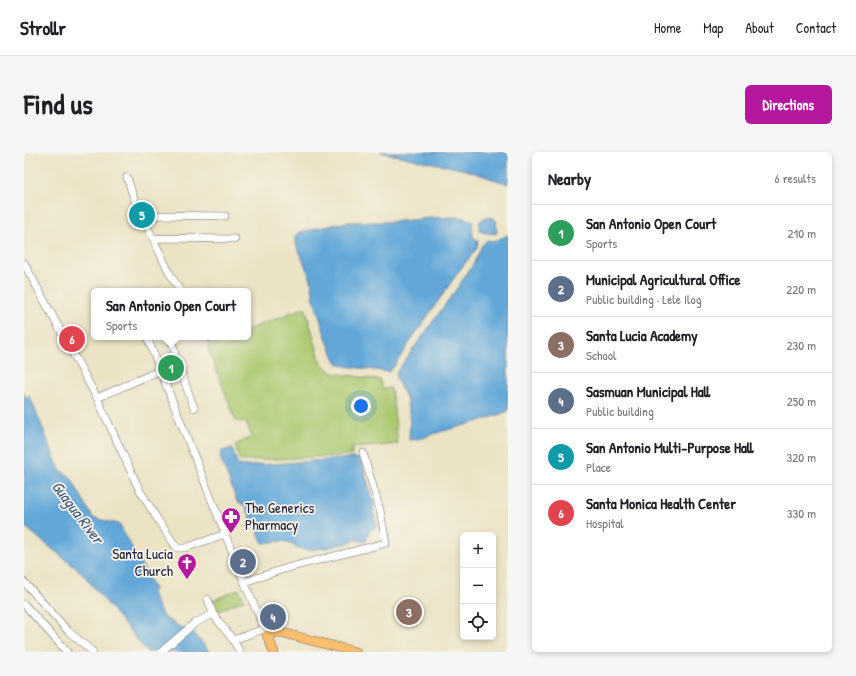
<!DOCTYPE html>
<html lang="en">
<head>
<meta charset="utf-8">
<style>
	:root { --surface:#fff; --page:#f6f6f6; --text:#202124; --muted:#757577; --line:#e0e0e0; --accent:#b5179e }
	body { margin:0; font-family:"Patrick Hand",sans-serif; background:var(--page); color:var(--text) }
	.controls { position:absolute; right:12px; bottom:12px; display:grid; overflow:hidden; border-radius:6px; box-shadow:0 2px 6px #0003 }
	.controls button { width:36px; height:36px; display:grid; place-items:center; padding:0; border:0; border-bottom:1px solid var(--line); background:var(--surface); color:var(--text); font:20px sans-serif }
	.you { position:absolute; left:337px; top:254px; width:14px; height:14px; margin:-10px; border:3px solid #fff; border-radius:50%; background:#1a73e8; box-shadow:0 0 0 6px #1a73e833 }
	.badge { display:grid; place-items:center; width:26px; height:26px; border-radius:50%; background:var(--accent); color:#fff; font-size:13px; font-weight:700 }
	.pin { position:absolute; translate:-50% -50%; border:2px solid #fff; box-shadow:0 1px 4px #0006 }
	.popup { position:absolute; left:67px; top:136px; width:160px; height:52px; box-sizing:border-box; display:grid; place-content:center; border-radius:6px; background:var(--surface); filter:drop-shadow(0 1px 3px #0005); font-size:13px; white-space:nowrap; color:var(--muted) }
	.popup b { font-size:15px; color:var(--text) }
	.popup::after { content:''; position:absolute; left:50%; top:100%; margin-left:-8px; border:8px solid transparent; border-top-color:var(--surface) }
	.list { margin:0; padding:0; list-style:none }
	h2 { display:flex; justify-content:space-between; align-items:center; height:52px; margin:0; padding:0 16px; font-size:17px }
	h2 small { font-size:13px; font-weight:400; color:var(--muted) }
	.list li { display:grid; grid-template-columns:26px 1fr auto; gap:12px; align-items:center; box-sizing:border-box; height:56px; padding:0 16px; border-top:1px solid var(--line) }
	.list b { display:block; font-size:15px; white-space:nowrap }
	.list p { margin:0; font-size:13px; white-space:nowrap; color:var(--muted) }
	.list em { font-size:13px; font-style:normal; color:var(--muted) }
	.icon { flex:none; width:22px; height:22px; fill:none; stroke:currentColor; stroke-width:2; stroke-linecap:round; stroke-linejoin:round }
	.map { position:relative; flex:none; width:484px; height:500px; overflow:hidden; border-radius:6px }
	header { display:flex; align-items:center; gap:24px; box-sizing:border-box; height:56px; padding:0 20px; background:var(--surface); border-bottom:1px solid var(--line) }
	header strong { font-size:19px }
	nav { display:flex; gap:22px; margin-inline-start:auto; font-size:14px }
	.intro { display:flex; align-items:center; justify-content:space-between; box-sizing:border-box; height:96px; padding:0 24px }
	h1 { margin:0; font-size:28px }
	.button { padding:10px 18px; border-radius:6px; background:var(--accent); color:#fff; font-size:14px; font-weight:700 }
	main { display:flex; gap:24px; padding:0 24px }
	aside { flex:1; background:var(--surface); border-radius:6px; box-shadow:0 2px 6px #0003 }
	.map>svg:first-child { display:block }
	.green { fill:#abc971; stroke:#667656 }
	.water { fill:#62a7d8; stroke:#42648a }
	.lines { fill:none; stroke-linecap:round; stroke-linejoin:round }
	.minor-casing { stroke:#68666b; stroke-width:8 }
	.major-casing { stroke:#68666b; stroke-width:10 }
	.minor { stroke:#fff; stroke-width:7 }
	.major { stroke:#fabe6e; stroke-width:9 }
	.labels { text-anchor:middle; stroke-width:3.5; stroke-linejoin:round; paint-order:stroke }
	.poi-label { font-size:15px; fill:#22223b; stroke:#f7f3e8; text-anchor:start }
	.water-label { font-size:16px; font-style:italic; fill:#3c577a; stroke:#f7f3e8 }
</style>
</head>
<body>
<header>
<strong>Strollr</strong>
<nav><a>Home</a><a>Map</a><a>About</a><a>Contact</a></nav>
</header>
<div class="intro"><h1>Find us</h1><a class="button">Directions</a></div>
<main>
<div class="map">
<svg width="484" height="500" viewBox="0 0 484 500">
	<rect width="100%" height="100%" fill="#f7f3e8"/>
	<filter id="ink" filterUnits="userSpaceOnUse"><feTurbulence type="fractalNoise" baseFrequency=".025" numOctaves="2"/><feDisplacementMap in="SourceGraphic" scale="8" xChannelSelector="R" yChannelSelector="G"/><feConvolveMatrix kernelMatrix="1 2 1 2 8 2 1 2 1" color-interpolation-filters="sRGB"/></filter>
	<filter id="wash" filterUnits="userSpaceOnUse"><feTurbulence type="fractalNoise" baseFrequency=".012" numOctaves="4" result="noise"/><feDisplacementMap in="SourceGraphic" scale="16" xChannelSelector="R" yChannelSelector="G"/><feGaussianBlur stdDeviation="0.9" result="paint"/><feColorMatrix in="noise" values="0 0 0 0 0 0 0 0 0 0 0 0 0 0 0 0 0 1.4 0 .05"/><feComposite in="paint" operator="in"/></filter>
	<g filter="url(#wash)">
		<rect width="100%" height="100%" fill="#ebe3c4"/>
		<path class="green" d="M 281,155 L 297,211 L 309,221 L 356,228 L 358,237 L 367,236 L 374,292 L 328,296 L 328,303 L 216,309 L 211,293 L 228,285 L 222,270 L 212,269 L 183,194 L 206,185 L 224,185 L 224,178 Z
			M 151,207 L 155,221 L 143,225 L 138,211 Z
			M 215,437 L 220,448 L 192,460 L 187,449 Z"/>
		<path class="water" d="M 356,0 L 484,0 L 484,32 L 442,18 Z
			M 436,65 L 446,68 L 448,69 L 449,85 L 454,89 L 453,96 L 435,119 L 392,181 L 369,216 L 365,220 L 322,214 L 313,211 L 310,206 L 300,180 L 290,147 L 287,128 L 272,92 L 272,84 L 276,80 L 323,70 L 367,70 L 406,66 Z
			M 462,65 L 469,66 L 472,68 L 473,79 L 472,82 L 457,80 L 455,77 L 456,69 Z
			M 484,83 L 484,259 C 461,269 436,274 412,281 C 403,284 395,288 385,288 L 386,265 L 382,246 L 372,226 L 372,221 L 431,139 L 450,111 L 458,93 L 463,88 L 471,89 Z
			M 0,241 L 1,245 L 6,245 L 36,319 L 46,324 L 69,366 L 95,372 L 130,436 L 128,442 L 139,465 L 156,475 L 168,479 L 186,500 L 123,500 L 58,421 L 0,374 Z
			M 208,296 L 214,313 L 221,314 L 330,306 L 335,307 L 338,311 L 350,353 L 349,360 L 354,374 L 346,378 C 339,393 347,389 330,388 L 321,392 L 316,392 L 307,395 L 283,398 L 277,397 L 272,395 L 267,391 L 259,389 L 239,391 L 221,354 L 213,349 L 196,305 L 198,299 Z"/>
	</g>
	<g filter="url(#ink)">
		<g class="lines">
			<defs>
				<path id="minor" d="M 103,25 L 112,53 L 110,64 L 113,71 L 115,72 L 130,64 L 136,63 L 201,64
					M 121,70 L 145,120 L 156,139
					M 129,86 L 211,87
					M 0,111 L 73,246 L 115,337 L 134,368 L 153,396 L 161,396 L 201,382
					M 123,185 L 221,432 L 243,483
					M 147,185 L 152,206 L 170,256
					M 185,185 L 185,186
					M 134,211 L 152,206
					M 73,246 L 137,218
					M 0,430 L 44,479 L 69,500
					M 220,430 L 263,416 L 362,391 L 356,358 L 339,301
					M 184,447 L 189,462 L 209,488 L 216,500
					M 0,452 L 43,500
					M 209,488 L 240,477
					M 137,500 L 171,471 L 189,462"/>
				<path id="major" d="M 250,500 L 243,483 L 251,481 L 263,482 L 332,500"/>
			</defs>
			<use href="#minor" class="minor-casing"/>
			<use href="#major" class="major-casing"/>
			<use href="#minor" class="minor"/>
			<use href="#major" class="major"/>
		</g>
	</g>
	<defs>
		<symbol id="pharmacy-pin" viewBox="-11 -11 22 30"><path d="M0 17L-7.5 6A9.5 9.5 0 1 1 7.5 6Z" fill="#b5179e" stroke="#f7f3e8"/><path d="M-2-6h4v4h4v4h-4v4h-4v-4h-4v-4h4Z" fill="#fff"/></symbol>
		<symbol id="church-pin" viewBox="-11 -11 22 30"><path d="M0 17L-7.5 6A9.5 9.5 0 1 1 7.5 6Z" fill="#b5179e" stroke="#f7f3e8"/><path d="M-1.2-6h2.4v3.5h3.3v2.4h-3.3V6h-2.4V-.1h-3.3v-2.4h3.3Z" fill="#fff"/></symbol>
	</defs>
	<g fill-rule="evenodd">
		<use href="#pharmacy-pin" x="196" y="354" width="22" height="30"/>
		<use href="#church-pin" x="152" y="400" width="22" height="30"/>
	</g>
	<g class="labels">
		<g class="poi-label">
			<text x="221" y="361">The Generics<tspan x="221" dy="17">Pharmacy</tspan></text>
			<text x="149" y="407" text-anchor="end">Santa Lucia<tspan x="149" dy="17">Church</tspan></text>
		</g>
		<g class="water-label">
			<text transform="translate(54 360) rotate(53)" y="6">Guagua River</text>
		</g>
	</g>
</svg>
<div class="controls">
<button>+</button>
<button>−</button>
<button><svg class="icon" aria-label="locate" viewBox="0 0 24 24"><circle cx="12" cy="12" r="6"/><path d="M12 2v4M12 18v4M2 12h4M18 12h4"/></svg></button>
</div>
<div class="you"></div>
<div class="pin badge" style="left:147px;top:216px;background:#2e9e5b">1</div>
<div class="popup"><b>San Antonio Open Court</b>Sports</div>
<div class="pin badge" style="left:219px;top:410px;background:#5c6f8a">2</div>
<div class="pin badge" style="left:385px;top:460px;background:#8d6e63">3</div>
<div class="pin badge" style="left:249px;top:465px;background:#5c6f8a">4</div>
<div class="pin badge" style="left:118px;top:63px;background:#0f9aa8">5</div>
<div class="pin badge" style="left:48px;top:187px;background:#e0444e">6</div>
</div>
<aside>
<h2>Nearby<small>6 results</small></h2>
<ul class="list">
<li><span class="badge" style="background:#2e9e5b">1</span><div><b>San Antonio Open Court</b><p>Sports</p></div><em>210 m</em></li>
<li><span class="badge" style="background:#5c6f8a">2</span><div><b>Municipal Agricultural Office</b><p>Public building · Lele Ilog</p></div><em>220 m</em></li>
<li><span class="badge" style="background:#8d6e63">3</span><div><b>Santa Lucia Academy</b><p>School</p></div><em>230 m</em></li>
<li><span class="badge" style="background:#5c6f8a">4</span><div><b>Sasmuan Municipal Hall</b><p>Public building</p></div><em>250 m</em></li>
<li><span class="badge" style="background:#0f9aa8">5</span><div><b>San Antonio Multi-Purpose Hall</b><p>Place</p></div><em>320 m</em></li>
<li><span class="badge" style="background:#e0444e">6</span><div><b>Santa Monica Health Center</b><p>Hospital</p></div><em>330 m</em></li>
</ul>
</aside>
</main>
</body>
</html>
